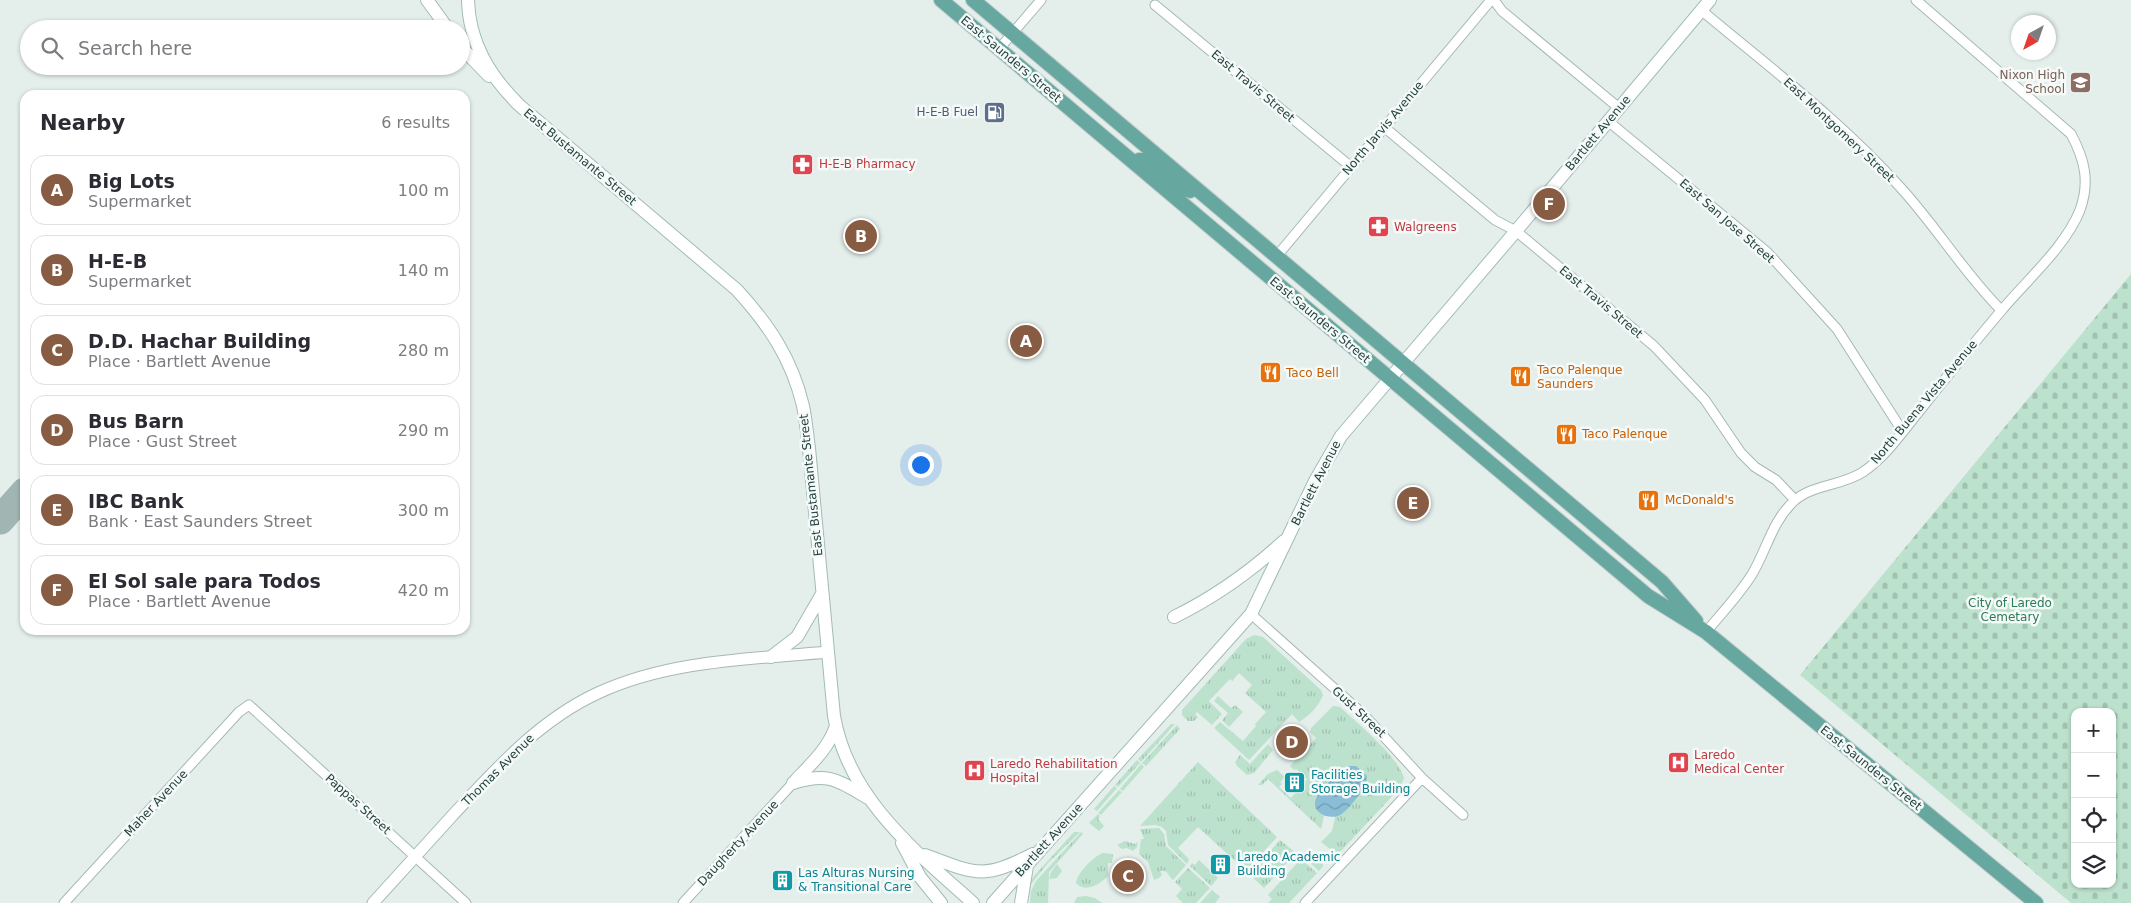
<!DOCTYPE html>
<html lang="en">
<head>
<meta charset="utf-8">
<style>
	:root { --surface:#fff; --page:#f7f7f7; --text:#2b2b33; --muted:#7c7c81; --line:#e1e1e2; --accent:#885c43 }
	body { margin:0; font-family:"DejaVu Sans",sans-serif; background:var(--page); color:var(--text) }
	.controls { position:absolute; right:15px; bottom:15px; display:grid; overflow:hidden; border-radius:10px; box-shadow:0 1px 4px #0004 }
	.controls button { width:45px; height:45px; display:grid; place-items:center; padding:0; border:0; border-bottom:1px solid var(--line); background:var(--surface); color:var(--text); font:25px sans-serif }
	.compass { position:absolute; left:2011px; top:15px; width:45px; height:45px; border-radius:50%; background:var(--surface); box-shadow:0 1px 4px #0004; rotate:220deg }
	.you { position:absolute; left:920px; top:464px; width:18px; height:18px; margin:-12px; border:4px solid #fff; border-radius:50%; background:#1a73e8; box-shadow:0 0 0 8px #1a73e833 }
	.badge { display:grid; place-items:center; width:32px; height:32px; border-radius:50%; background:var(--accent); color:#fff; font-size:16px; font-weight:700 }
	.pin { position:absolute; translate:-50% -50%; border:2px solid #fff; box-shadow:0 1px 5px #0006 }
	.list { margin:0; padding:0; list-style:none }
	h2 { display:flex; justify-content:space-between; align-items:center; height:65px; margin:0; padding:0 20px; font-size:21px }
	h2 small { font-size:16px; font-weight:400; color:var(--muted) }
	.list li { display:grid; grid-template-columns:32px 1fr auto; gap:15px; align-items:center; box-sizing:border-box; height:70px; margin:0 10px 10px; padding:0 10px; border:1px solid var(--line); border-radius:15px }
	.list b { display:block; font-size:19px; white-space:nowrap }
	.list p { margin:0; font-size:16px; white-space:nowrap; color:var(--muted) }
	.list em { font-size:16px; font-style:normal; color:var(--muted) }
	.icon { flex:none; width:28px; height:28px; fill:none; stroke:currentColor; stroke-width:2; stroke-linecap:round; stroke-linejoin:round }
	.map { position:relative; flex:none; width:2131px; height:903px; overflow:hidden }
	.search { position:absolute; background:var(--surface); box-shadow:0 1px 4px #0004; left:20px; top:20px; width:450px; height:55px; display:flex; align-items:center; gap:12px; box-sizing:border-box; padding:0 18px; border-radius:28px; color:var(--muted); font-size:19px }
	.panel { position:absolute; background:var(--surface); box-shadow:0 1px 4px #0004; left:20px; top:90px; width:450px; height:545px; border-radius:15px }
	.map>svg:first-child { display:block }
	.grass { fill:url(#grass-tufts) }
	.cemetery { fill:url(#cemetery-stones); fill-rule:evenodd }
	.water { fill:url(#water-waves) }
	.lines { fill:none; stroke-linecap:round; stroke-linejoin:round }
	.taxiway { stroke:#a0b6b3; stroke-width:29 }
	.minor-casing { stroke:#a6b8b4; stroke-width:11 }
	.tertiary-casing { stroke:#a6b8b4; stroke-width:13 }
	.secondary-casing { stroke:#a2bbb6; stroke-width:14 }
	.primary-casing { stroke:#c1cac9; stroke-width:16 }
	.minor { stroke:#fff; stroke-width:9 }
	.tertiary { stroke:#fff; stroke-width:11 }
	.secondary { stroke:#fff; stroke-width:12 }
	.primary { stroke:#66a7a0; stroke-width:14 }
	.labels { text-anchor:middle; stroke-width:5; stroke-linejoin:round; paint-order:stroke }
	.street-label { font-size:12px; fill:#22423e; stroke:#f5faf9 }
	.education-label { font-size:12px; fill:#785e54; stroke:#f5faf9; text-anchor:end }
	.service-label { font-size:12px; fill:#4e5e75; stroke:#f5faf9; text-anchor:end }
	.health-label { font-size:12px; fill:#be3a42; stroke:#f5faf9; text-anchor:start }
	.food-label { font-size:12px; fill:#c56008; stroke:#f5faf9; text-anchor:start }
	.park-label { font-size:12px; fill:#297c56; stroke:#f5faf9 }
	.culture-label { font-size:12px; fill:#0d838f; stroke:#f5faf9; text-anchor:start }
</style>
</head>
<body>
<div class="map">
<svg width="2131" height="903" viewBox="0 0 2131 903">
	<defs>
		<pattern id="grass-tufts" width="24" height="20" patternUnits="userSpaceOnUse" patternTransform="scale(1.25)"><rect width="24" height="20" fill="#bce1cc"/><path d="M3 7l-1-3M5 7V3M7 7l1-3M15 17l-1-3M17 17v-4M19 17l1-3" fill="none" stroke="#a1c2b0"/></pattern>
		<pattern id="cemetery-stones" width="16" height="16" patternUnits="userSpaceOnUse" patternTransform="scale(1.25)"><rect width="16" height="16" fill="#bce1cc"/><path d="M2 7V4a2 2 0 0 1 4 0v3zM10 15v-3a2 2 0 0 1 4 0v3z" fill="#a1c2b0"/></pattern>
		<pattern id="water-waves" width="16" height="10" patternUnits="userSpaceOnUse" patternTransform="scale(1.25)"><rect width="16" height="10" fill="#89bed6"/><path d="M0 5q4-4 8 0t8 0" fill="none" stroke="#709caf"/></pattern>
	</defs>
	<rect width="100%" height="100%" fill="#e4efec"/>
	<path class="grass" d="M 1254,635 L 1263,637 L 1321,690 L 1323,695 C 1320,705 1308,717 1299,722 L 1292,714 L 1249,760 L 1214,728 L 1220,722 L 1243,741 L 1256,726 L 1255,724 L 1266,712 L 1245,693 L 1252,685 L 1239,673 L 1232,681 L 1230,679 L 1209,701 L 1222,714 L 1212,725 L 1197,712 L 1195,714 L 1198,717 L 1194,721 L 1188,721 L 1182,715 L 1182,710 L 1246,639 Z
		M 1218,696 L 1231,708 L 1235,705 L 1243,712 L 1229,727 L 1222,720 L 1228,713 L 1214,701 Z
		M 1333,706 L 1340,707 C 1357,723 1398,756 1404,778 L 1399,789 L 1341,851 L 1335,853 L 1321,842 L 1332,831 L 1336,813 L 1325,812 L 1321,829 L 1268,779 L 1262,785 L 1258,785 L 1268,774 L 1277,770 L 1285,777 L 1280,782 L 1282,784 L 1279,787 L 1291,798 L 1307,779 L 1296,769 L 1294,770 L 1290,766 L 1316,738 L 1310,732 L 1311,728 Z
		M 1171,724 L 1175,724 L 1141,762 L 1138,759 Z
		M 1177,725 L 1180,729 L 1146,766 L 1142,763 Z
		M 1268,744 L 1273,750 L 1254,773 L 1247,775 L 1237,766 L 1235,762 L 1240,755 L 1250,764 Z
		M 1137,760 L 1140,763 L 1118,787 L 1115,785 Z
		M 1198,762 L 1277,837 L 1246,871 L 1198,827 L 1178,848 L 1189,859 L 1187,864 L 1168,845 L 1166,831 L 1162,827 L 1156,825 L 1140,826 Z
		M 1141,764 L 1144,767 L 1123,791 L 1120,789 Z
		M 1114,786 L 1117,788 L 1097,811 L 1094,809 Z
		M 1119,790 L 1122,792 L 1101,815 L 1098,813 Z
		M 1098,814 L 1100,816 L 1098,819 L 1104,826 L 1099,831 L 1089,823 Z
		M 1159,828 L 1164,834 L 1166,846 L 1186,865 L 1173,880 C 1168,876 1168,869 1160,871 L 1162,875 L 1159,878 L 1154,880 L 1148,862 L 1139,854 L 1141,839 L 1144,839 L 1140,829 Z
		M 1074,832 L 1080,832 L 1048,863 L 1028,888 L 1030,882 L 1034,876 Z
		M 1081,832 L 1083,834 L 1049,872 L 1048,903 L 1030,903 L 1031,891 L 1036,881 Z
		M 1280,840 L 1296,853 L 1264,888 L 1249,874 Z
		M 1125,841 L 1135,844 L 1138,842 L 1137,847 L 1133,851 L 1127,848 L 1122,849 L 1117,845 Z
		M 1309,850 L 1322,860 L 1323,866 L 1319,871 L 1304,857 Z
		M 1103,853 L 1113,854 L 1112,863 L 1108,863 L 1108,876 C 1101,883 1086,894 1076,883 C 1077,873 1094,856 1103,853 Z
		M 1301,859 L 1317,873 L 1289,903 L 1268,903 L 1272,899 L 1268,895 Z
		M 1199,860 L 1218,878 L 1211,886 L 1190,866 L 1192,863 L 1195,865 Z
		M 1057,864 L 1062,871 L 1057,878 L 1049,879 L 1051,872 Z
		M 1188,868 L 1210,888 L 1196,903 L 1183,903 L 1176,896 L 1182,889 L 1175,882 Z
		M 1212,890 L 1220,897 L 1215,903 L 1200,903 Z
		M 1086,896 L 1095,898 L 1102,903 L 1074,903 L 1077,897 Z"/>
	<path class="cemetery" d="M 2131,274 L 2131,903 L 2071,903 L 1800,675 ZM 2075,712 L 2112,712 L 2112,884 L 2075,884 Z"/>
	<path class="water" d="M 1349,766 L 1356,766 L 1367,776 C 1366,786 1361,793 1355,800 C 1350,806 1346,812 1338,816 C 1330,819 1314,814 1315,803 C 1316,791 1339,772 1349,766 Z"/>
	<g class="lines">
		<path class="taxiway" d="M 0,520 L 25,492"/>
		<defs>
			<path id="minor" d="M 1494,0 L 1502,11 L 1619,108
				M 1155,5 L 1350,166
				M 1701,10 C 1769,67 1841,121 1900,187 C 1936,226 1964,273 2001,310
				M 999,49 L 1041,0
				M 1608,121 L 1767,252 L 1837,329 L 1903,432
				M 1384,127 L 1495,220 L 1516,231 L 1654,346 L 1705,400 L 1741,453 L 1755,467 L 1776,480 L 1795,500
				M 1276,257 L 1491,0
				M 1251,614 L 1363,714 L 1422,778 L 1463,815
				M 1706,632 C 1721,614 1738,596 1751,576 C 1766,552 1772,521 1794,501 C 1813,484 1842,486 1863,472 C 1885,457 1901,434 1917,414 C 1945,379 1972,345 2001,311 C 2026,281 2066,246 2080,210 C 2090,182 2085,160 2071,134 L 1916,0
				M 64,903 L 239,712 L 249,705 L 466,903
				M 683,903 L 793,783
				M 1305,903 L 1422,778"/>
			<path id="tertiary" d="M 373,903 C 399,874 426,845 452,816 C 495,770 539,720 598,693 C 669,660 752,659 828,652"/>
			<path id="secondary" d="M 427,0 L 448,29
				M 468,0 C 469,43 490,76 519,105 L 737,290 C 769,325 792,359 803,406 C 806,420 807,434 809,448 L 834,716 C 848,798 915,851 973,903
				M 461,47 L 489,76
				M 1174,617 C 1215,597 1250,572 1284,541
				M 771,657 L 797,637 L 822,594
				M 795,781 C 811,764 828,749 836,726
				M 793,783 C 829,772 837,780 868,798
				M 902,843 L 920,877 L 941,903
				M 925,855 C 976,874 982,880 1033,854
				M 993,903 L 1251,614 L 1315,481 L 1341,436 L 1516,231 L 1710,0
				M 1021,903 L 1027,866"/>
			<path id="primary" d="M 941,0 L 1648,596 L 1706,632 L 2036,903
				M 973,0 L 1662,582 L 1696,621
				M 1139,160 L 1144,160 L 1179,187 L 1190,191"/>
		</defs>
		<use href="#minor" class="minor-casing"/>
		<use href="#tertiary" class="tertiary-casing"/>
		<use href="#secondary" class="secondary-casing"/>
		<use href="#primary" class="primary-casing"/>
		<use href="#minor" class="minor"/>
		<use href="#tertiary" class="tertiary"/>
		<use href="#secondary" class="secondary"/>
		<use href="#primary" class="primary"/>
	</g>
	<defs>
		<symbol id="school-square" viewBox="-11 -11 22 22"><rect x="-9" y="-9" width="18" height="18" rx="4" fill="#8d6e63" stroke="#f5faf9"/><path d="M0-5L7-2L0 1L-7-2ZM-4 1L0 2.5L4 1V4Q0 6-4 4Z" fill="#fff"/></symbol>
		<symbol id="fuel-square" viewBox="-11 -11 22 22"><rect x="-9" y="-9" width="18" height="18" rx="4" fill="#5c6f8a" stroke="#f5faf9"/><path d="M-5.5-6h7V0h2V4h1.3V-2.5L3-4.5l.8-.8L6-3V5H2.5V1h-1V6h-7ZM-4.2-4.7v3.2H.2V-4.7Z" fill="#fff"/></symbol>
		<symbol id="pharmacy-square" viewBox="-11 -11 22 22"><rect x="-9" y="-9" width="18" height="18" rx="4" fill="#e0444e" stroke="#f5faf9"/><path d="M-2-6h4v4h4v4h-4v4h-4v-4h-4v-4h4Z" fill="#fff"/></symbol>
		<symbol id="restaurant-square" viewBox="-11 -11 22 22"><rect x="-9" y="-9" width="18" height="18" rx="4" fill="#e8710a" stroke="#f5faf9"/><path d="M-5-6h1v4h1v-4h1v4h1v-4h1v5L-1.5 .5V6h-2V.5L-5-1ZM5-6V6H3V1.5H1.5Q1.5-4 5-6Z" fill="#fff"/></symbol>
		<symbol id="hospital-square" viewBox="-11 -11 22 22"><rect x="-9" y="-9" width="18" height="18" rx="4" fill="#e0444e" stroke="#f5faf9"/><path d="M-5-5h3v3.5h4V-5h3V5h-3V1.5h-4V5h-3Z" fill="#fff"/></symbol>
		<symbol id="building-square" viewBox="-11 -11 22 22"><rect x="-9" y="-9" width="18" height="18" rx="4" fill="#0f9aa8" stroke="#f5faf9"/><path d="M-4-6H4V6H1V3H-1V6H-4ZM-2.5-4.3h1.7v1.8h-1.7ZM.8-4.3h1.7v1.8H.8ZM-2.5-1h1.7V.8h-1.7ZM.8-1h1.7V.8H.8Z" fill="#fff"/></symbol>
	</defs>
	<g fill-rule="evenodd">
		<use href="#school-square" x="2068" y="70" width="25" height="25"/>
		<use href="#fuel-square" x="982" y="100" width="25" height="25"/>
		<use href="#pharmacy-square" x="790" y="152" width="25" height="25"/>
		<use href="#pharmacy-square" x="1366" y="214" width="25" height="25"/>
		<use href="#restaurant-square" x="1258" y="360" width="25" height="25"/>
		<use href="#restaurant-square" x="1508" y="364" width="25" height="25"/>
		<use href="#restaurant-square" x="1554" y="422" width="25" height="25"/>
		<use href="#restaurant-square" x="1636" y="488" width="25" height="25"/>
		<use href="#hospital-square" x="1666" y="750" width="25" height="25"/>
		<use href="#hospital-square" x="962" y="758" width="25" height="25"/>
		<use href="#building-square" x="1282" y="770" width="25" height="25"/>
		<use href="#building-square" x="1208" y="852" width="25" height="25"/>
		<use href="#building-square" x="770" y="868" width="25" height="25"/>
	</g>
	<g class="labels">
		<g class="street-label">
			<text transform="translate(1011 59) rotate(40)" y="4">East Saunders Street</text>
			<text transform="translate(1253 86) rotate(40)" y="4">East Travis Street</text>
			<text transform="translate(1383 128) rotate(-50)" y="4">North Jarvis Avenue</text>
			<text transform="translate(1839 130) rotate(43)" y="4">East Montgomery Street</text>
			<text transform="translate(1598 133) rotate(-50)" y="4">Bartlett Avenue</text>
			<text transform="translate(580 157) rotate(40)" y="4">East Bustamante Street</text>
			<text transform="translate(1727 221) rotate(41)" y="4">East San Jose Street</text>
			<text transform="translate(1601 302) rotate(40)" y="4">East Travis Street</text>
			<text transform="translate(1320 320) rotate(40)" y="4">East Saunders Street</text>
			<text transform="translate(1924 402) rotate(-50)" y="4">North Buena Vista Avenue</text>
			<text transform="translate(1316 483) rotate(-63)" y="4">Bartlett Avenue</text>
			<text transform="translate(811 485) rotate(-96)" y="4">East Bustamante Street</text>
			<text transform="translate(1359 712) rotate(43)" y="4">Gust Street</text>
			<text transform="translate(1871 768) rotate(39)" y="4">East Saunders Street</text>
			<text transform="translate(498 770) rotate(-45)" y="4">Thomas Avenue</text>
			<text transform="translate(156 803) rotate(-47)" y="4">Maher Avenue</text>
			<text transform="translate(358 804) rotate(42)" y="4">Pappas Street</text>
			<text transform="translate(1049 840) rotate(-48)" y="4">Bartlett Avenue</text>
			<text transform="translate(738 843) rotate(-47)" y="4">Daugherty Avenue</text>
		</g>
		<g class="education-label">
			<text x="2065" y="79">Nixon High<tspan x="2065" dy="14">School</tspan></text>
		</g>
		<g class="service-label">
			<text x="978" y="116">H-E-B Fuel</text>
		</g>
		<g class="health-label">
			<text x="819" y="168">H-E-B Pharmacy</text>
			<text x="1394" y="231">Walgreens</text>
			<text x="1694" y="759">Laredo<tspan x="1694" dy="14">Medical Center</tspan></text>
			<text x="990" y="768">Laredo Rehabilitation<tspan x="990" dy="14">Hospital</tspan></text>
		</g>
		<g class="food-label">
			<text x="1537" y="374">Taco Palenque<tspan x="1537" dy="14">Saunders</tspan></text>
			<text x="1286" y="377">Taco Bell</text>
			<text x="1582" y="438">Taco Palenque</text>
			<text x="1665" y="504">McDonald's</text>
		</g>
		<g class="park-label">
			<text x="2010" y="607">City of Laredo<tspan x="2010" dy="14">Cemetary</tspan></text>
		</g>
		<g class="culture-label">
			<text x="1311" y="779">Facilities<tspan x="1311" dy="14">Storage Building</tspan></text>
			<text x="1237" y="861">Laredo Academic<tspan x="1237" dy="14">Building</tspan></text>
			<text x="798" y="877">Las Alturas Nursing<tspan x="798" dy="14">&amp; Transitional Care</tspan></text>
		</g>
	</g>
</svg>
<div class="controls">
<button>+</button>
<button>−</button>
<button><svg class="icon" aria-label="locate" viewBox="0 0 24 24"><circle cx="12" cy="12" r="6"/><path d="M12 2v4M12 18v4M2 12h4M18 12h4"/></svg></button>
<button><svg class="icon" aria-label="layers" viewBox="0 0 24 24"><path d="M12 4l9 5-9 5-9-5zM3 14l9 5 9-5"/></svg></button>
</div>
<svg class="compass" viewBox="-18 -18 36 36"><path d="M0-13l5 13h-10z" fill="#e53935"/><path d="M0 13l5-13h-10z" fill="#7c7c81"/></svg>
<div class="you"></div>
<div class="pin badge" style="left:1026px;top:341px">A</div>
<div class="pin badge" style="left:861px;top:236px">B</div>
<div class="pin badge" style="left:1128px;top:876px">C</div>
<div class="pin badge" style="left:1292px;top:742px">D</div>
<div class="pin badge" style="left:1413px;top:503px">E</div>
<div class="pin badge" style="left:1549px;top:204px">F</div>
<div class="search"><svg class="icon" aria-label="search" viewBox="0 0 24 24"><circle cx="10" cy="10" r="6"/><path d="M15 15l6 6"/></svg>Search here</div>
<section class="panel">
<h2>Nearby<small>6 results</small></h2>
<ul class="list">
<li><span class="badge">A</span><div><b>Big Lots</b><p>Supermarket</p></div><em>100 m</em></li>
<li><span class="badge">B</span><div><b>H-E-B</b><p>Supermarket</p></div><em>140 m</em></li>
<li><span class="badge">C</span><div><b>D.D. Hachar Building</b><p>Place · Bartlett Avenue</p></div><em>280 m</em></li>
<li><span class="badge">D</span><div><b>Bus Barn</b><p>Place · Gust Street</p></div><em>290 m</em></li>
<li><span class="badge">E</span><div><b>IBC Bank</b><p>Bank · East Saunders Street</p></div><em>300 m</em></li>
<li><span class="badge">F</span><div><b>El Sol sale para Todos</b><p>Place · Bartlett Avenue</p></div><em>420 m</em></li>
</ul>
</section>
</div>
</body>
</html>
